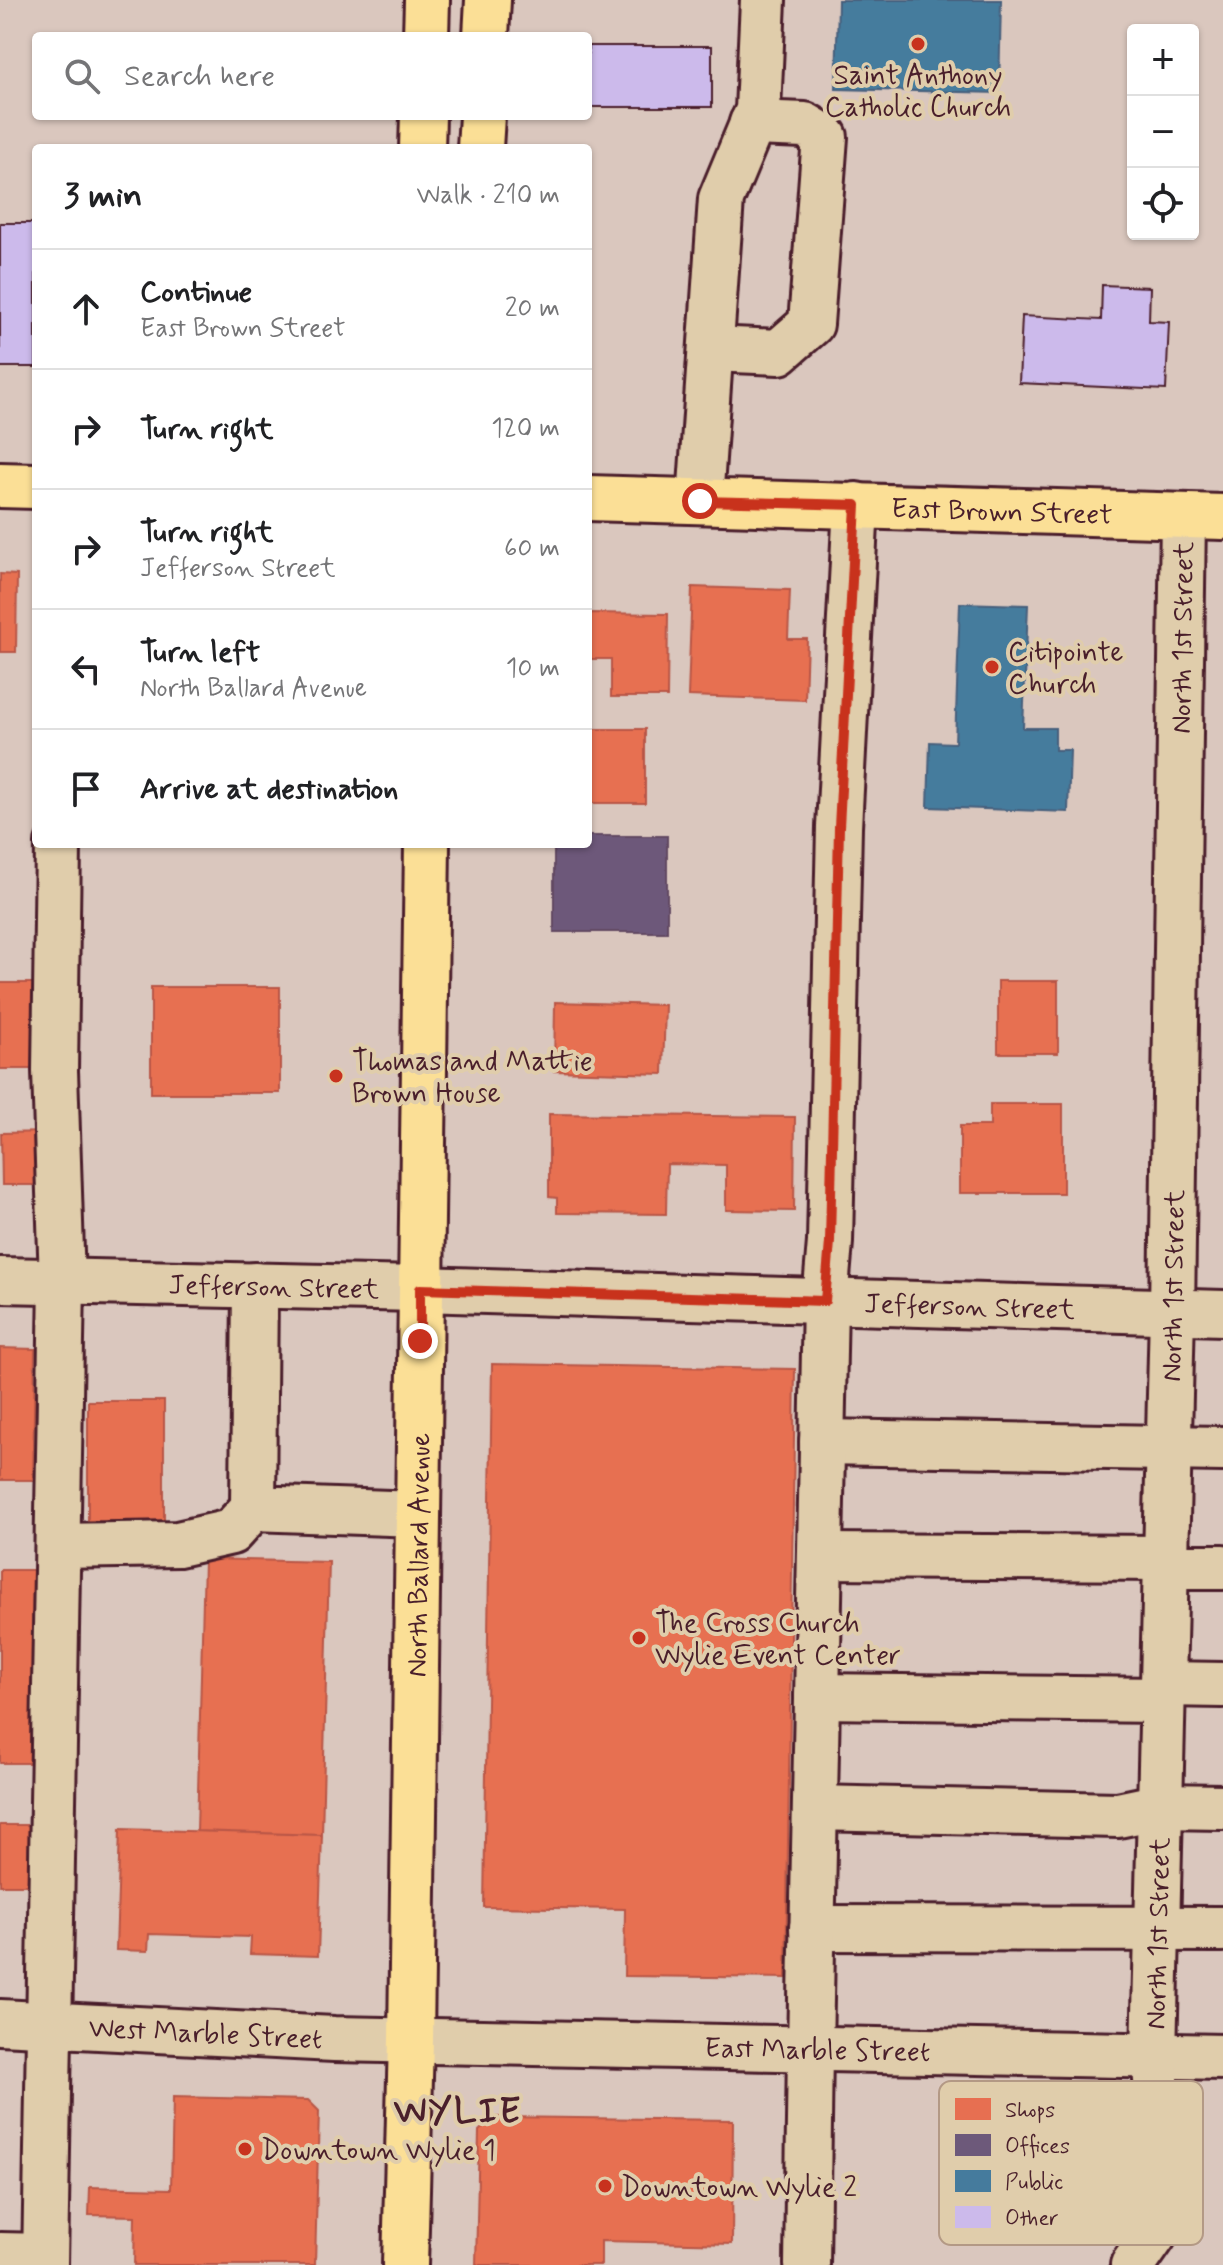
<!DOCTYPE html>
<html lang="en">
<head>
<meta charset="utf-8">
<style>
	:root { --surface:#fff; --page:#f6f6f6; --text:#202124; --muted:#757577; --line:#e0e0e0 }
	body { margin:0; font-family:Mynerve,sans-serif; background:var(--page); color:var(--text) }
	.controls { position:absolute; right:24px; top:24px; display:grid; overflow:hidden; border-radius:8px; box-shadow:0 2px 6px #0004 }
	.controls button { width:72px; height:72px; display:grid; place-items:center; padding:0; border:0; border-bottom:2px solid var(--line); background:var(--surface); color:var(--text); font:40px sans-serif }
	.stop { position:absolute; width:24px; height:24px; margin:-18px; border:6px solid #c8321e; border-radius:50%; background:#fff }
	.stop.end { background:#c8321e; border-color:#fff; box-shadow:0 2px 8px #0008 }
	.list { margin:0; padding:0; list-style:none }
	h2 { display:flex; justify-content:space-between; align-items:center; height:104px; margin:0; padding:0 32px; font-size:34px }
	h2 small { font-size:26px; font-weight:400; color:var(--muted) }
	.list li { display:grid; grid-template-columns:52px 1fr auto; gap:24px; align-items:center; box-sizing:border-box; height:120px; padding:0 32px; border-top:2px solid var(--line) }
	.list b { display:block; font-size:30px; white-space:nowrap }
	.list p { margin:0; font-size:26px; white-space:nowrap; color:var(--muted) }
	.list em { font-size:26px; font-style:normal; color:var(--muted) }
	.icon { flex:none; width:44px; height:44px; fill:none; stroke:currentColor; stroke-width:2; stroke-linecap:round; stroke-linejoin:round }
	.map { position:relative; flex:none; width:1223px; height:2265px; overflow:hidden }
	.search { position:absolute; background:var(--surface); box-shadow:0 2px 6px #0004; left:32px; top:32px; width:560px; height:88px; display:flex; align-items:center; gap:20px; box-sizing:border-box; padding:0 28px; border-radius:8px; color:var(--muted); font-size:30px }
	.panel { position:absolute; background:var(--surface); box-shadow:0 2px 6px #0004; left:32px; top:144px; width:560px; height:704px; border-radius:8px }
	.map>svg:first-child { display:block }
	.shops { fill:#e76f51; stroke:#b85746; stroke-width:2 }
	.offices { fill:#6d597a; stroke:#624862; stroke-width:2 }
	.public { fill:#457b9d; stroke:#465f7b; stroke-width:2 }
	.building { fill:#ccbaeb; stroke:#4a1f2b; stroke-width:2 }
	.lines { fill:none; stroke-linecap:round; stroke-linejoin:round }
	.minor-casing { stroke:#4a1f2b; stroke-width:50 }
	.major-casing { stroke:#4a1f2b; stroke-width:50 }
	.minor { stroke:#e0cdab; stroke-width:44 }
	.major { stroke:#fbdf96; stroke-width:44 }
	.route { stroke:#c8321e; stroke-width:10 }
	.poi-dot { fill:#c8321e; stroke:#e0cdab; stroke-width:3 }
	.labels { text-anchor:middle; stroke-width:8; stroke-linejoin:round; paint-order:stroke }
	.poi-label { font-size:28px; fill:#4a1f2b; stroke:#e0cdab; text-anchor:start }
	.street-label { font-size:28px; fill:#4a1f2b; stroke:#e0cdab }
	.district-label { font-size:36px; font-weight:bold; letter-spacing:2px; fill:#4a1f2b; stroke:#e0cdab }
	.key { fill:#e0cdab; stroke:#b39985; stroke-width:2 }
	.key-label { font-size:22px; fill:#4a1f2b }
</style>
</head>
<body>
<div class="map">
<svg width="1223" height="2265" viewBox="0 0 1223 2265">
	<rect width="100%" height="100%" fill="#dac7be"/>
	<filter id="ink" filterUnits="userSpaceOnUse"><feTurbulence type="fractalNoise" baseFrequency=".0125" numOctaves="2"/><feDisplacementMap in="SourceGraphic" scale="16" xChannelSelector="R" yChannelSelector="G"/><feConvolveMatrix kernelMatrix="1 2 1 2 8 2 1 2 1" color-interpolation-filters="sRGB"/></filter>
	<g filter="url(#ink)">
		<path class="shops" d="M 0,574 L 17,575 L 16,652 L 0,652 Z
			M 692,587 L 790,590 L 788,639 L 807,639 L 805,700 L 688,696 Z
			M 588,613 L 668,614 L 667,697 L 611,697 L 611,659 L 588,659 Z
			M 588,729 L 645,729 L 645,803 L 588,803 Z
			M 998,981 L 1058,981 L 1058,1053 L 998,1053 Z
			M 0,983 L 42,983 L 42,1069 L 0,1069 Z
			M 151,987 L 280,987 L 280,1093 L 151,1093 Z
			M 555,1002 L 665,1005 L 663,1074 L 554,1071 Z
			M 990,1104 L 1063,1104 L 1063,1193 L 960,1193 L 960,1126 L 990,1126 Z
			M 549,1114 L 795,1117 L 794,1211 L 726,1210 L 726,1165 L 667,1164 L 666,1214 L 557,1213 L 557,1198 L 549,1197 Z
			M 47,1132 L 47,1185 L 2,1185 L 1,1133 Z
			M 0,1348 L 35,1349 L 33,1480 L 0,1480 Z
			M 492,1364 L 795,1369 L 786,1978 L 624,1976 L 625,1909 L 484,1907 Z
			M 88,1401 L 164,1401 L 164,1525 L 88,1525 Z
			M 204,1559 L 329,1562 L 322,1835 L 197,1831 Z
			M 0,1570 L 33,1570 L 31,1763 L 0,1763 Z
			M 0,1825 L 29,1825 L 29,1885 L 0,1885 Z
			M 120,1829 L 322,1835 L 318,1956 L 250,1954 L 251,1937 L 149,1934 L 148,1951 L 116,1950 Z
			M 173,2097 L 308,2100 L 319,2111 L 315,2265 L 134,2265 L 135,2216 L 89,2215 L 90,2187 L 171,2189 Z
			M 494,2117 L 733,2120 L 732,2244 L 601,2241 L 601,2265 L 476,2265 L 479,2131 Z"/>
		<path class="offices" d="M 588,836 L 667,836 L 667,932 L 554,932 L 554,844 L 588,844 Z"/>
		<path class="public" d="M 838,0 L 1001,0 L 999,93 L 836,89 Z
			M 960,603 L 1028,605 L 1023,728 L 1055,728 L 1055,750 L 1070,750 L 1068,812 L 928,807 L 930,742 L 955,743 Z"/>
		<path class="building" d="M 588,46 L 712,46 L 712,107 L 588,107 Z
			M 0,223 L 36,223 L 36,367 L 0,367 Z
			M 1102,285 L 1150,287 L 1149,321 L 1169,322 L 1166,390 L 1019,383 L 1022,316 L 1101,320 Z"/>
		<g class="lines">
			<defs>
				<g id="minor">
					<path d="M 711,349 L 779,352 L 811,324 L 825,137 L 805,125 L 752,123"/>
					<path d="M 700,501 L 721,199 L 758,110 L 763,0"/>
					<path id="s1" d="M 0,1280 L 420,1289 L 1223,1313"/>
					<path d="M 255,1285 L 253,1508 L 417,1514"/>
					<path d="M 822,1442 L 1223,1449"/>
					<path d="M 58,1546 L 178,1544 L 231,1532 L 253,1508"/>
					<path d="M 820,1556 L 1167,1558"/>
					<path d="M 1166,1567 L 1223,1567"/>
					<path d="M 1164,1684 L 1223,1685"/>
					<path d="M 817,1696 L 1163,1700"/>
					<path d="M 815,1808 L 1118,1815 L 1161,1806 L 1223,1807"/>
					<path d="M 812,1928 L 1223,1929"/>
					<path id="s2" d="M 0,2022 L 334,2039 L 1223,2057"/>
					<path d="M 0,2255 L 45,2256"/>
					<path d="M 45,2265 L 62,1282 L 55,1071 L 58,844"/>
					<path d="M 807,2265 L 810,2049 L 825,1301 L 830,1242 L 839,827 L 856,505"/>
					<path id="s3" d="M 1133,2265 L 1154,2235 L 1165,2191 L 1154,2055 L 1172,1312 L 1183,516"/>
				</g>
				<g id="major">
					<path d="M 426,36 L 427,0"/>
					<path d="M 486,36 L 488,0"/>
					<path d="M 422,148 L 423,116"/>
					<path d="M 480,148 L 482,116"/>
					<path d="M 0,485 L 36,486"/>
					<path id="s4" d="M 588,498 L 1223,517"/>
					<path id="s5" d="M 405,2265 L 411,2040 L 427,844"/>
				</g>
			</defs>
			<use href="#minor" class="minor-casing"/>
			<use href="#major" class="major-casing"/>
			<use href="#minor" class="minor"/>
			<use href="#major" class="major"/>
		</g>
	</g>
	<g class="lines" filter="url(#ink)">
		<path class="route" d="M 420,1341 L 420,1289 L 825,1301 L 830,1242 L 839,827 L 856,505 L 700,501"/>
	</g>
	<g class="poi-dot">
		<circle cx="918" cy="44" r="8"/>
		<circle cx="992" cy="667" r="8"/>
		<circle cx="336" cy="1076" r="8"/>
		<circle cx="639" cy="1638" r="8"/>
		<circle cx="245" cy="2149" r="8"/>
		<circle cx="605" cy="2186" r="8"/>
	</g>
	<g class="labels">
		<g class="poi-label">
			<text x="918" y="84" text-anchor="middle">Saint Anthony<tspan x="918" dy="32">Catholic Church</tspan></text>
			<text x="1008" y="661">Citipointe<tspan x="1008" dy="32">Church</tspan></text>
			<text x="352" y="1070">Thomas and Mattie<tspan x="352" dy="32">Brown House</tspan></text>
			<text x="655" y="1632">The Cross Church<tspan x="655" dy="32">Wylie Event Center</tspan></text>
			<text x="261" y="2159">Downtown Wylie 1</text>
			<text x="621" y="2196">Downtown Wylie 2</text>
		</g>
		<g class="street-label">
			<text dy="10" stroke="none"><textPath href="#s4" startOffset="414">East Brown Street</textPath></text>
			<text dy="10" stroke="none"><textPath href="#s3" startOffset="1636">North 1st Street</textPath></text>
			<text dy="10" stroke="none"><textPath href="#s3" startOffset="988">North 1st Street</textPath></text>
			<text dy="10" stroke="none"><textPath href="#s1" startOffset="274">Jefferson Street</textPath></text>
			<text dy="10" stroke="none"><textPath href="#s1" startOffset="970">Jefferson Street</textPath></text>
			<text dy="10" stroke="none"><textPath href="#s5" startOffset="710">North Ballard Avenue</textPath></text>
			<text dy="10" stroke="none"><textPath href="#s3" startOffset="340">North 1st Street</textPath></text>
			<text dy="10" stroke="none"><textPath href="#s2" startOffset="206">West Marble Street</textPath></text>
			<text dy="10" stroke="none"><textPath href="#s2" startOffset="818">East Marble Street</textPath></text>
		</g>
		<g class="district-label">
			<text x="458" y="2122">WYLIE</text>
		</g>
	</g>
	<rect x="939" y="2081" width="264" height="164" rx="12" class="key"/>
	<rect x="955" y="2098" width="36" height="22" fill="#e76f51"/>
	<rect x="955" y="2134" width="36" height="22" fill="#6d597a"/>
	<rect x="955" y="2170" width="36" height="22" fill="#457b9d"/>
	<rect x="955" y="2206" width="36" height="22" fill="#ccbaeb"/>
	<g class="key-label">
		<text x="1005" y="2117">Shops</text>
		<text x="1005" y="2153">Offices</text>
		<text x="1005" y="2189">Public</text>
		<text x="1005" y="2225">Other</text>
	</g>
</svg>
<div class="controls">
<button>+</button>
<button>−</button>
<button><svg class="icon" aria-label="locate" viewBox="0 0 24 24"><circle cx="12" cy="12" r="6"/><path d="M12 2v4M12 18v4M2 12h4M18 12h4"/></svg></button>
</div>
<div class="stop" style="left:700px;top:501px"></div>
<div class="stop end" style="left:420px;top:1341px"></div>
<div class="search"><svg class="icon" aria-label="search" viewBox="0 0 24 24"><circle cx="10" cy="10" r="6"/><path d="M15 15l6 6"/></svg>Search here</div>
<section class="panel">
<h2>3 min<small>Walk · 210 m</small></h2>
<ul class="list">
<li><svg class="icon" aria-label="ahead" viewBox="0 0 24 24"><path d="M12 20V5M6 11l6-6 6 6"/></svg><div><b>Continue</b><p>East Brown Street</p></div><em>20 m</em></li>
<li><svg class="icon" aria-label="right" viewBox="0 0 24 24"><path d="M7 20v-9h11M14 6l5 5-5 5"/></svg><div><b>Turn right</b></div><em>120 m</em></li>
<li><svg class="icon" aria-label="right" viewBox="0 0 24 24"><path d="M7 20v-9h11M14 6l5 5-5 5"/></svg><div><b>Turn right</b><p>Jefferson Street</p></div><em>60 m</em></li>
<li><svg class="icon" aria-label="left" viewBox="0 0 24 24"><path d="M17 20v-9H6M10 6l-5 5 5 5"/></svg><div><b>Turn left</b><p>North Ballard Avenue</p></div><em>10 m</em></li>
<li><svg class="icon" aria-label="arrive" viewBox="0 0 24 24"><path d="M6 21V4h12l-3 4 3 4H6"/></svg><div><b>Arrive at destination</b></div></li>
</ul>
</section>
</div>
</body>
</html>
